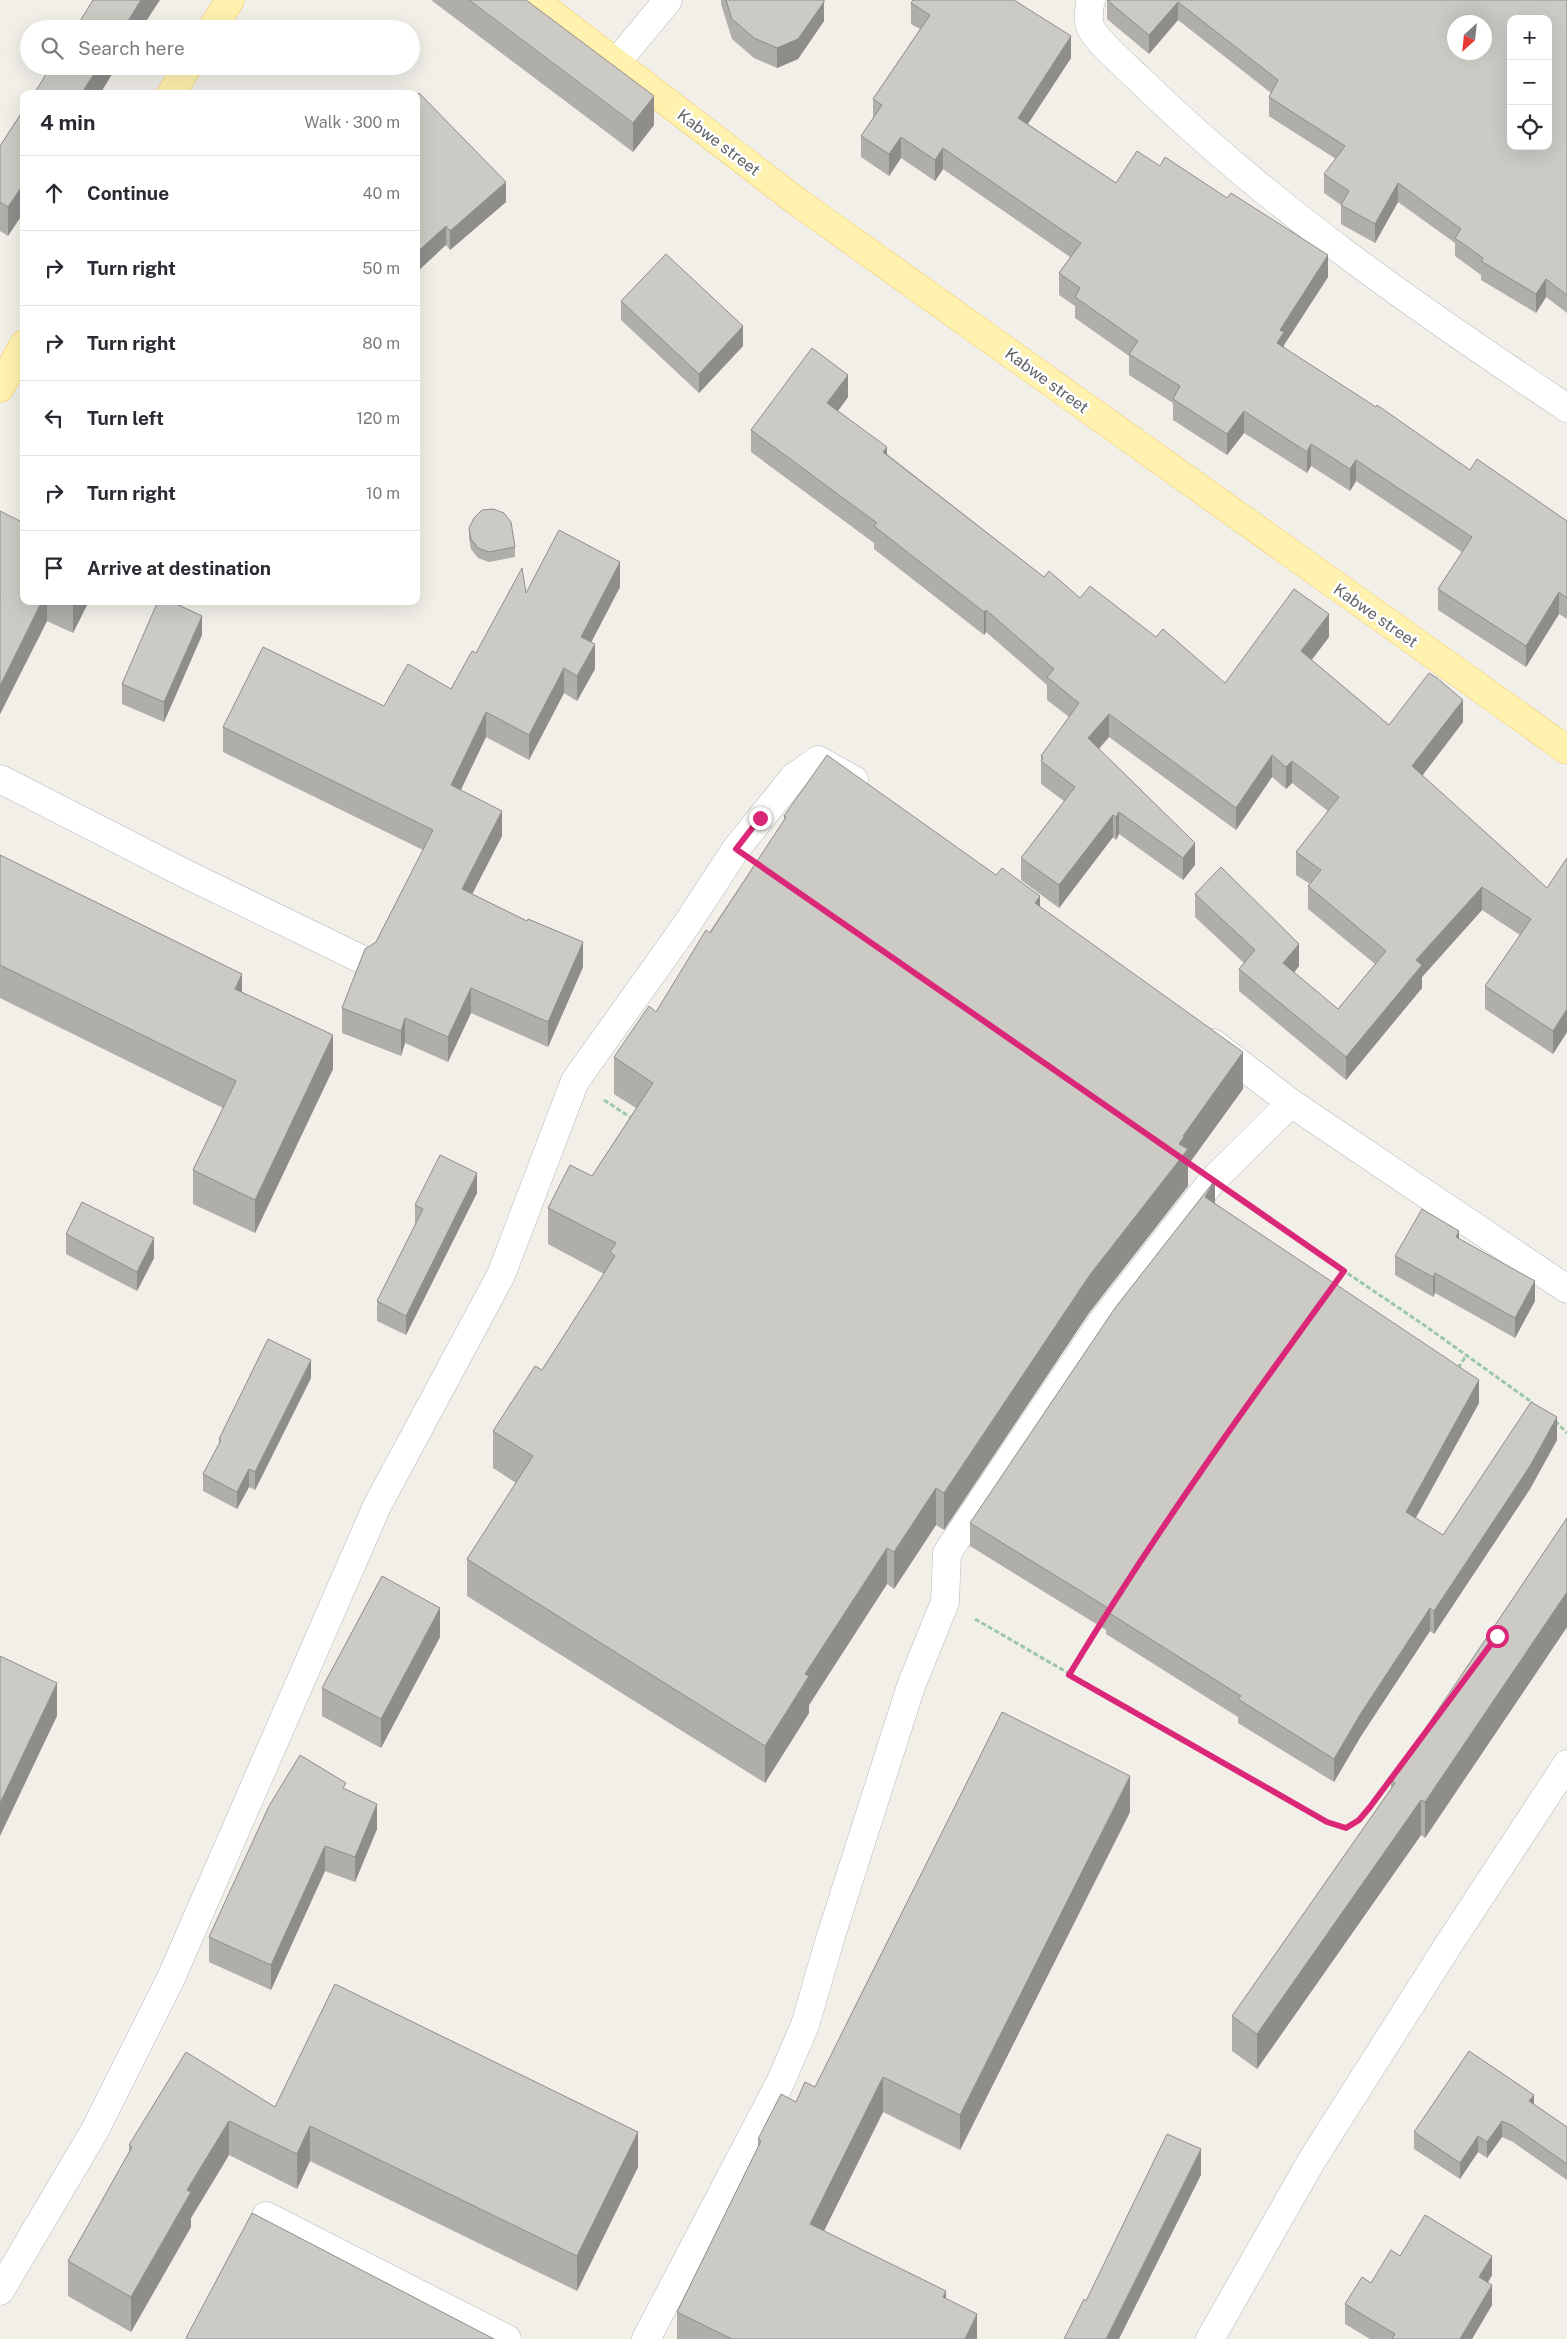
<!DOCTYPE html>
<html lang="en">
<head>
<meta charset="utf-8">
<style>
	:root { --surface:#fff; --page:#f7f7f7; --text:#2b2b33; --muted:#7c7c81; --line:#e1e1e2 }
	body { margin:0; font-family:"Public Sans",sans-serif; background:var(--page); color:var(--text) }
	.controls { position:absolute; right:15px; top:15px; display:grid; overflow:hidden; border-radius:10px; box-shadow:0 5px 20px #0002 }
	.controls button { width:45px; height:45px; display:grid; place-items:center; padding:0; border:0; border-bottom:1px solid var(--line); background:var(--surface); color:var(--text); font:25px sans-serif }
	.compass { position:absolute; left:1447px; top:15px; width:45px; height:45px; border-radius:50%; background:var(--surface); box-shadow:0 5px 20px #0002; rotate:207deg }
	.stop { position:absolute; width:15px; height:15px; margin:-11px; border:4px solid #db2777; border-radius:50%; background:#fff }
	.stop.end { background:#db2777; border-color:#fff; box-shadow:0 1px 5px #0008 }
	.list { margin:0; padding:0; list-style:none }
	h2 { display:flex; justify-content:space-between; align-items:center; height:65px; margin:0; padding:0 20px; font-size:21px }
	h2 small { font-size:16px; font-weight:400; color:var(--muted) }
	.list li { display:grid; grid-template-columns:32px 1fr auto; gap:15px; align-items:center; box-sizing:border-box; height:75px; padding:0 20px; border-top:1px solid var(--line) }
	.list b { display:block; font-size:19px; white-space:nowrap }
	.list em { font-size:16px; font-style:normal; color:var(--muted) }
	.icon { flex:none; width:28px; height:28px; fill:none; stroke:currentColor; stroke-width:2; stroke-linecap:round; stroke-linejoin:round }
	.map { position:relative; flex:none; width:1567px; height:2339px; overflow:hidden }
	.search { position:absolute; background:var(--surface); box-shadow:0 5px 20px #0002; left:20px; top:20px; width:400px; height:55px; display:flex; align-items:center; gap:12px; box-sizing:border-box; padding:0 18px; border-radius:28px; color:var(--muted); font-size:19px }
	.panel { position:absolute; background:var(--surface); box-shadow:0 5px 20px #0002; left:20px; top:90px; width:400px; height:515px; border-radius:10px }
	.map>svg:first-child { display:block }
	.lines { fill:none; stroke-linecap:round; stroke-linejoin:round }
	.minor-casing { stroke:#b5b8bc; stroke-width:29 }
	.major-casing { stroke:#f2c960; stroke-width:29 }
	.path { stroke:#9cc7a9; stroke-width:3; stroke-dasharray:5 2.5; stroke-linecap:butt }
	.minor { stroke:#fff; stroke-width:28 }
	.major { stroke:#fff2af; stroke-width:28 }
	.wall { fill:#afaea9 }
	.shaded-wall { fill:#8f8d8a }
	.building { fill:#cccac5; stroke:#8f8d8a; fill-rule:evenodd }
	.route { stroke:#db2777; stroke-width:6 }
	.labels { text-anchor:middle; stroke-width:5; stroke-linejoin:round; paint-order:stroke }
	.street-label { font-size:16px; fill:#5f6368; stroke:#fff }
</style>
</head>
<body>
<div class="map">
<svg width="1567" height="2339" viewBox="0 0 1567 2339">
	<rect width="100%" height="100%" fill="#f1efe8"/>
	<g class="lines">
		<defs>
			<path id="minor" d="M 1091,0 C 1089,6 1088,20 1090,26 C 1095,40 1128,68 1139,79 C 1268,205 1418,309 1567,408
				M 616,63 L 668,0
				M 0,779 L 180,871 L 361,959
				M 1213,1043 L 1291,1103 L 1567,1289
				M 266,2216 L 507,2339
				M 0,2291 L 95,2130 L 171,1978 L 377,1506 L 501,1275 L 575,1081 L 685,927 L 736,849 L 794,777 L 818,760 L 854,780
				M 646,2339 L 781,2081 L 805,2025 L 830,1939 L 911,1686 L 945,1602 L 947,1553 L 1102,1322 L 1212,1181 L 1291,1103
				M 1210,2339 L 1312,2160 L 1447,1947 L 1567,1764"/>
			<path id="major" d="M 534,0 L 799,203 L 1567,750
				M 212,29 L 230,0
				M 171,94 L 188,66
				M 0,388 L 24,344"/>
		</defs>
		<use href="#minor" class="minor-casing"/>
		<use href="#major" class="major-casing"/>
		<path class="path" d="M 604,1100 L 633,1119
			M 1242,1202 L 1424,1325 L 1533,1403
			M 1333,1286 L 1344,1271
			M 1458,1368 L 1466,1356
			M 1555,1421 L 1567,1433
			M 975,1619 L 1327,1823 L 1346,1828 L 1359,1820 L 1393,1777
			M 1069,1675 L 1101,1622"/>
		<use href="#minor" class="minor"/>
		<use href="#major" class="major"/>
	</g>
	<path class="wall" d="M 431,0 L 526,0 L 654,125 L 633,152 Z
		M 721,0 L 824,0 L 824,21 L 798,59 L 777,68 L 754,58 L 732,39 L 721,4 Z
		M 1107,0 L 1567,0 L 1567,313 L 1546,297 L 1536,313 L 1481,280 L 1481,275 L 1455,256 L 1455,243 L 1398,202 L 1375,243 L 1341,224 L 1341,205 L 1324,193 L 1324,174 L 1336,159 L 1269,116 L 1269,97 L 1271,93 L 1178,20 L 1149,54 L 1107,19 Z
		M 911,3 L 1071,58 L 1028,124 L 1116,183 L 1328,277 L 1284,345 L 1284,348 L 1470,470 L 1567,521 L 1567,619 L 1559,614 L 1526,667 L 1438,610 L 1438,589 L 1462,552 L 1356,481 L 1350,491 L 1311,466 L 1307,473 L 1244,433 L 1227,455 L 1173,420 L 1173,403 L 1129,375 L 1129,356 L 1075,318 L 1075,306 L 1059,295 L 1059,273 L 1070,257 L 943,169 L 935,181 L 901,158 L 889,176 L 861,157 L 861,136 L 873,119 L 873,99 L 920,29 L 911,24 Z
		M 416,96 L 506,202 L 450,250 L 446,245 Z
		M 24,109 L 8,236 L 0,231 L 0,146 Z
		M 621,301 L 743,346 L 699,393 L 621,320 Z
		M 848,397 L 838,411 L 887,454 L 1044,577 L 1080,598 L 1156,637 L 1225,683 L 1329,637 L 1312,660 L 1389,725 L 1463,722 L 1422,776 L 1547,888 L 1567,858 L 1567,1032 L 1553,1054 L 1485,1009 L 1485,986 L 1520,935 L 1482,910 L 1422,977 L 1422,988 L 1346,1080 L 1239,991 L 1239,969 L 1244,963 L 1195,917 L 1195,894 L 1299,966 L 1294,973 L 1338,1009 L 1375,964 L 1308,909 L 1308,886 L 1310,884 L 1296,875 L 1296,852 L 1328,811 L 1292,783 L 1286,789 L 1272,777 L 1236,830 L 1109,737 L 1099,749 L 1195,865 L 1183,880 L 1119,834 L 1116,840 L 1113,837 L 1059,908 L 1021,880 L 1021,858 L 1064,801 L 1041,784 L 1041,756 L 1069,717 L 1047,700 L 1047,685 L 986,632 L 984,635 L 874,549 L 874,543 L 751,452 L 751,430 Z
		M 0,511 L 24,601 L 89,601 L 73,633 L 47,621 L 0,714 Z
		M 469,528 L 515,547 L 515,557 L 489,562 L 478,558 L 471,549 L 469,538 Z
		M 620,587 L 591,642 L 595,669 L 577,701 L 564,693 L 529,760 L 486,737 L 461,790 L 502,836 L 472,894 L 583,967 L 548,1047 L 471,1013 L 448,1062 L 405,1043 L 401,1056 L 342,1033 L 342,1008 L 423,850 L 223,752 L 223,727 L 384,706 L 451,689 L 476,653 L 526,593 Z
		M 202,635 L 164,722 L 122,704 L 122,684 Z
		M 784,816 L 1040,907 L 1243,1089 L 1188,1165 L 1188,1186 L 1089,1313 L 944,1530 L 936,1525 L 894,1589 L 887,1584 L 809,1705 L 809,1713 L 765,1783 L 467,1596 L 467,1559 L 516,1483 L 493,1468 L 493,1431 L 542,1370 L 604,1274 L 548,1244 L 548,1208 L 592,1176 L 636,1108 L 614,1094 L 614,1057 L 656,1012 L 784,821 Z
		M 0,855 L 242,992 L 333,1069 L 255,1233 L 193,1204 L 193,1170 L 223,1108 L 0,998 Z
		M 477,1193 L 406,1335 L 377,1321 L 377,1301 L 415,1225 L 415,1205 Z
		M 1215,1203 L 1479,1403 L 1416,1518 L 1443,1535 L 1557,1440 L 1530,1489 L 1434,1634 L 1430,1631 L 1361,1736 L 1334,1782 L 1238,1723 L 1238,1717 L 1106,1634 L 1106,1630 L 970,1546 L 970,1523 Z
		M 66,1234 L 154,1258 L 137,1291 L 66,1254 Z
		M 1459,1239 L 1535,1301 L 1515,1338 L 1435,1293 L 1433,1297 L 1395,1275 L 1395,1256 Z
		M 311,1378 L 255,1490 L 249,1487 L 237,1509 L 203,1491 L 203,1474 L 219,1445 L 219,1439 Z
		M 1567,1518 L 1567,1627 L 1425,1838 L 1421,1835 L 1257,2069 L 1232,2051 L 1232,2016 L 1391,1789 L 1391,1780 Z
		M 440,1637 L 381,1748 L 322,1716 L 322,1688 Z
		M 346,1789 L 377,1829 L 355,1882 L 325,1871 L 271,1990 L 209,1962 L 209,1937 Z
		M 1130,1812 L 960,2150 L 883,2112 L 824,2231 L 946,2299 L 977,2339 L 677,2339 L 677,2312 L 758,2147 L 758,2139 L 796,2102 L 815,2087 Z
		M 1534,2104 L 1567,2127 L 1567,2180 L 1513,2142 L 1502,2137 L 1487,2158 L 1478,2152 L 1460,2179 L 1414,2149 L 1414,2132 Z
		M 275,2107 L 638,2167 L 577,2291 L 310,2161 L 297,2189 L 229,2155 L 191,2218 L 191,2227 L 131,2332 L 68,2296 L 68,2261 L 129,2152 L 129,2145 Z
		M 1400,2256 L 1492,2275 L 1488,2283 L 1492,2305 L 1472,2339 L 1370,2339 L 1345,2324 L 1345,2304 L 1371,2283 Z"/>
	<path class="shaded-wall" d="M 141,0 L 160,0 L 141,29 L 123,29 Z
		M 824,2 L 824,21 L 798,59 L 777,68 L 777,48 Z
		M 1178,2 L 1178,20 L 1149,54 L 1149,35 Z
		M 1071,36 L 1071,58 L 1018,139 L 1018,118 Z
		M 99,66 L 117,66 L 100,94 L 81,94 Z
		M 654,96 L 654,125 L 633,152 L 633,123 Z
		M 901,137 L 901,158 L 889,176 L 889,154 Z
		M 943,148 L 943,169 L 935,181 L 935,160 Z
		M 506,182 L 506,202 L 450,250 L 450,231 Z
		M 24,183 L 24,212 L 8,236 L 8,207 Z
		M 1398,183 L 1398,202 L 1375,243 L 1375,224 Z
		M 446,226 L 446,245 L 416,273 L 416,253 Z
		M 1328,255 L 1328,277 L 1284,345 L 1284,353 L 1277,343 L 1280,330 Z
		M 1546,279 L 1546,297 L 1536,313 L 1536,294 Z
		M 743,326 L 743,346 L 699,393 L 699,374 Z
		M 848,375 L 848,397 L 827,426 L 827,403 Z
		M 1244,411 L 1244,433 L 1227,455 L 1227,434 Z
		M 1311,444 L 1311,466 L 1307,473 L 1307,452 Z
		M 887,447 L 887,470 L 883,452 Z
		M 1356,460 L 1356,481 L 1350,491 L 1350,469 Z
		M 620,562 L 620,587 L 581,662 L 581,637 Z
		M 1559,592 L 1559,614 L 1526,667 L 1526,646 Z
		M 42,601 L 47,601 L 47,621 L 0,714 L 0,686 Z
		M 75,601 L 89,601 L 73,633 L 73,605 Z
		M 986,610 L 986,632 L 984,635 L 984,612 Z
		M 1329,614 L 1329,637 L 1301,673 L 1301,651 Z
		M 202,616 L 202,635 L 164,722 L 164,702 Z
		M 595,644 L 595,669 L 577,701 L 577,676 Z
		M 564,668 L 564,693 L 529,760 L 529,735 Z
		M 1463,700 L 1463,722 L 1412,789 L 1412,766 Z
		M 486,712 L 486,737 L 451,810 L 451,785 Z
		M 1109,714 L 1109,737 L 1088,761 L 1088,738 Z
		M 1272,755 L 1272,777 L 1236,830 L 1236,808 Z
		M 1292,761 L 1292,783 L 1286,789 L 1286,767 Z
		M 502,811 L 502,836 L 462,914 L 462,889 Z
		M 1119,812 L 1119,834 L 1116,840 L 1116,817 Z
		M 1113,815 L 1113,837 L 1059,908 L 1059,885 Z
		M 1195,843 L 1195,865 L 1183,880 L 1183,858 Z
		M 1482,887 L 1482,910 L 1422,977 L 1422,988 L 1346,1080 L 1346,1057 L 1416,960 Z
		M 1040,896 L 1040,933 L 1035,903 Z
		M 583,942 L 583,967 L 548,1047 L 548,1022 Z
		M 1299,944 L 1299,966 L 1283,986 L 1283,963 Z
		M 242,974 L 242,1008 L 235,989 Z
		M 471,988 L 471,1013 L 448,1062 L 448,1037 Z
		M 1567,1009 L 1567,1032 L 1553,1054 L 1553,1031 Z
		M 405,1018 L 405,1043 L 401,1056 L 401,1031 Z
		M 333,1035 L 333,1069 L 255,1233 L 255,1200 Z
		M 1243,1052 L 1243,1089 L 1188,1165 L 1188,1186 L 1089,1313 L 944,1530 L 944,1493 L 1183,1136 Z
		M 477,1173 L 477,1193 L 406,1335 L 406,1316 Z
		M 1215,1180 L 1215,1203 L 1205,1220 L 1205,1197 Z
		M 1459,1231 L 1459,1250 L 1456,1237 Z
		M 154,1238 L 154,1258 L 137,1291 L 137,1272 Z
		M 1435,1273 L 1435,1293 L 1433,1297 L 1433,1277 Z
		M 1535,1281 L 1535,1301 L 1515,1338 L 1515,1318 Z
		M 311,1360 L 311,1378 L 255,1490 L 255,1472 Z
		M 1479,1380 L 1479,1403 L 1406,1535 L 1406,1512 Z
		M 1557,1417 L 1557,1440 L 1530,1489 L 1434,1634 L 1434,1611 Z
		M 249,1469 L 249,1487 L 237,1509 L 237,1492 Z
		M 936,1488 L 936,1525 L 894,1589 L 894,1552 Z
		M 887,1548 L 887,1584 L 809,1705 L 809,1713 L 765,1783 L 765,1746 L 805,1674 Z
		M 1567,1592 L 1567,1627 L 1425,1838 L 1425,1802 Z
		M 440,1608 L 440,1637 L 381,1748 L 381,1719 Z
		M 1430,1608 L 1430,1631 L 1361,1736 L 1334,1782 L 1334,1759 L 1361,1713 Z
		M 57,1683 L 57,1716 L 0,1836 L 0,1803 Z
		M 1130,1776 L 1130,1812 L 960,2150 L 960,2115 Z
		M 1421,1800 L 1421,1835 L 1257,2069 L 1257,2034 Z
		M 377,1804 L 377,1829 L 355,1882 L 355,1857 Z
		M 325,1846 L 325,1871 L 271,1990 L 271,1965 Z
		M 883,2077 L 883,2112 L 810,2259 L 810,2224 Z
		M 1534,2095 L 1534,2111 L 1529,2101 Z
		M 229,2121 L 229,2155 L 191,2218 L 191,2227 L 131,2332 L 131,2297 L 187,2190 Z
		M 1502,2121 L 1502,2137 L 1487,2158 L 1487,2142 Z
		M 310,2126 L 310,2161 L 297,2189 L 297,2154 Z
		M 638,2132 L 638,2167 L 577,2291 L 577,2256 Z
		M 1478,2136 L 1478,2152 L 1460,2179 L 1460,2163 Z
		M 1201,2149 L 1201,2175 L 1119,2339 L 1106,2339 Z
		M 1492,2256 L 1492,2275 L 1479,2297 L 1479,2277 Z
		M 1492,2285 L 1492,2305 L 1472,2339 L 1460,2339 Z
		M 946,2291 L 946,2326 L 943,2297 Z
		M 977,2314 L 977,2339 L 965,2339 Z"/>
	<path class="building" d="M 93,0 L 141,0 L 123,29 L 75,29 Z
		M 469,0 L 526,0 L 654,96 L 633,123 Z
		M 726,0 L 824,0 L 824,2 L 798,39 L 777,48 L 754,38 L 732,19 Z
		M 913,0 L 1014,0 L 1071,36 L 1018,118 L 1116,183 L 1137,151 L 1160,166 L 1165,157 L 1227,198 L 1231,193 L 1328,255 L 1280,330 L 1284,332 L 1277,343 L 1376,407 L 1377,405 L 1470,470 L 1477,459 L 1567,521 L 1567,598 L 1559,592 L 1526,646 L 1438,589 L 1472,537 L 1356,460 L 1350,469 L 1311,444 L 1307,452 L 1244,411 L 1227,434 L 1173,399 L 1180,386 L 1129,354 L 1138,341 L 1075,297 L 1080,288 L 1059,273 L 1081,243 L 943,148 L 935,160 L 901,137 L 889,154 L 861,136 L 882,105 L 873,99 L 930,15 L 911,3 Z
		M 1107,0 L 1567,0 L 1567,295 L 1546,279 L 1536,294 L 1481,261 L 1483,258 L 1455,238 L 1461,229 L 1398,183 L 1375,224 L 1341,205 L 1349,191 L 1324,174 L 1345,146 L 1269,97 L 1278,80 L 1178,2 L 1149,35 ZM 1511,19 L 1548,19 L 1548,146 L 1511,146 ZM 1454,22 L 1484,22 L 1484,52 L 1454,52 Z
		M 51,66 L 99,66 L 81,94 L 34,94 Z
		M 419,93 L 506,182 L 450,231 L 446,226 L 416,253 L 416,96 Z
		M 24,109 L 24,183 L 8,207 L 0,202 L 0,146 Z
		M 666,254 L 743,326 L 699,374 L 621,301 Z
		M 812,348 L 848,375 L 827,403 L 887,447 L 883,452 L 1044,577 L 1049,571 L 1080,598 L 1090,586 L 1156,637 L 1163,629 L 1225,683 L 1294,589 L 1329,614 L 1301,651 L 1389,725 L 1429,673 L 1437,678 L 1463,700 L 1412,766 L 1547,888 L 1567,858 L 1567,1009 L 1553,1031 L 1485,986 L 1531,919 L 1482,887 L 1416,960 L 1422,965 L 1346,1057 L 1239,969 L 1255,950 L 1195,894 L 1221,867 L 1299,944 L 1283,963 L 1338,1009 L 1386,951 L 1308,886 L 1321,870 L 1296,852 L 1339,797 L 1292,761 L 1286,767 L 1272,755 L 1236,808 L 1109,714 L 1088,738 L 1195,843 L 1183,858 L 1119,812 L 1116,817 L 1113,815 L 1059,885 L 1021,858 L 1075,787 L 1041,761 L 1043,758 L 1041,756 L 1079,703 L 1047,677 L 1054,669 L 986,610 L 984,612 L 874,526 L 877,523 L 751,430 Z
		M 493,509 L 504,513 L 511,522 L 515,547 L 489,552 L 478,548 L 471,539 L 469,528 L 474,518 L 482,510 Z
		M 0,511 L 24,523 L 24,601 L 42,601 L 0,686 Z
		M 559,530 L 620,562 L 581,637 L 595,644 L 577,676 L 564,668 L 529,735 L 486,712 L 451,785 L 502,811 L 462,889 L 527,921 L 528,919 L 583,942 L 548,1022 L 471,988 L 448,1037 L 405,1018 L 401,1031 L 342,1008 L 365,949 L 376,942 L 433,830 L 223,727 L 263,647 L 384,706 L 408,664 L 451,689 L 472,651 L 476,653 L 522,568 L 526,593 Z
		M 66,601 L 75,601 L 73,605 Z
		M 158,601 L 170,601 L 202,616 L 164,702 L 122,684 Z
		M 827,755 L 996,875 L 1002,868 L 1040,896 L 1035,903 L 1243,1052 L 1183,1136 L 1184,1137 L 1179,1144 L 1188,1149 L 1089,1276 L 944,1493 L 936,1488 L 894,1552 L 887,1548 L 805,1674 L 809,1676 L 765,1746 L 467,1559 L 533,1456 L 493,1431 L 535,1366 L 542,1370 L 615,1256 L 610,1252 L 616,1243 L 548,1208 L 570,1165 L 592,1176 L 653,1083 L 614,1057 L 649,1006 L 656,1012 L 706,930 L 710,933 L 786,817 L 784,816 Z
		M 0,855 L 242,974 L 235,989 L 333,1035 L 255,1200 L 193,1170 L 236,1081 L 0,965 Z
		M 440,1155 L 477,1173 L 406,1316 L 377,1301 L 423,1209 L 415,1205 Z
		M 1215,1180 L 1205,1197 L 1479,1380 L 1406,1512 L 1443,1535 L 1531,1402 L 1557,1417 L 1530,1466 L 1434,1611 L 1430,1608 L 1361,1713 L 1334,1759 L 1238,1699 L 1241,1696 L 1106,1611 L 1108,1608 L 970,1523 L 1115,1308 Z
		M 82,1202 L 154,1238 L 137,1272 L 66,1234 Z
		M 1422,1209 L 1459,1231 L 1456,1237 L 1535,1281 L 1515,1318 L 1435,1273 L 1433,1277 L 1395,1256 Z
		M 268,1339 L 311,1360 L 255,1472 L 249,1469 L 237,1492 L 203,1474 L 221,1440 L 219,1439 Z
		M 1567,1518 L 1567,1592 L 1425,1802 L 1421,1800 L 1257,2034 L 1232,2016 L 1395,1783 L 1391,1780 Z
		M 382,1576 L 440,1608 L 381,1719 L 322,1688 Z
		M 0,1656 L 57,1683 L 0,1803 Z
		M 1002,1712 L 1130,1776 L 960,2115 L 883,2077 L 810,2224 L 946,2291 L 943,2297 L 977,2314 L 965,2339 L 732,2339 L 677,2312 L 761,2141 L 758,2139 L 781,2094 L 796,2102 L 805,2082 L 815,2087 Z
		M 300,1755 L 346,1783 L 343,1788 L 377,1804 L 355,1857 L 325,1846 L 271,1965 L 209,1937 L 269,1806 Z
		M 335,1984 L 638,2132 L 577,2256 L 310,2126 L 297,2154 L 229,2121 L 187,2190 L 191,2192 L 131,2297 L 68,2261 L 132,2147 L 129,2145 L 186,2052 L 275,2107 Z
		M 1469,2051 L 1534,2095 L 1529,2101 L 1567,2127 L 1567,2164 L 1513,2126 L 1502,2121 L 1487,2142 L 1478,2136 L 1460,2163 L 1414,2132 Z
		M 1167,2134 L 1201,2149 L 1106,2339 L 1064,2339 L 1084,2299 L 1086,2301 Z
		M 252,2213 L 494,2339 L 188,2339 L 186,2338 Z
		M 1425,2215 L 1492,2256 L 1479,2277 L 1492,2285 L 1460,2339 L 1392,2339 L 1395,2334 L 1345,2304 L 1362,2277 L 1371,2283 L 1391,2250 L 1400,2256 Z"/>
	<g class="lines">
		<path class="route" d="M 760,818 L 736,849 L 1344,1271 C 1248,1403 1153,1535 1069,1675 L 1327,1822 L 1346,1828 L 1359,1820 L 1370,1807 L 1497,1636"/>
	</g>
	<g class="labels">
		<g class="street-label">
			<text transform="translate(719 142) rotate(37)" y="6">Kabwe street</text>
			<text transform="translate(1047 380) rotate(36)" y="6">Kabwe street</text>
			<text transform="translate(1376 615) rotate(35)" y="6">Kabwe street</text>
		</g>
	</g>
</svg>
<div class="controls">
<button>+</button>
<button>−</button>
<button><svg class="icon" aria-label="locate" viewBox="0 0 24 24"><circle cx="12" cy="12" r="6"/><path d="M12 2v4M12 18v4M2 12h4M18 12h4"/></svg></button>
</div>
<svg class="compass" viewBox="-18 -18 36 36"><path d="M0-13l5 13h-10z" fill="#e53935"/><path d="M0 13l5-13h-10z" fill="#7c7c81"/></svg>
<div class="stop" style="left:1497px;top:1636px"></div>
<div class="stop end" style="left:760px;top:818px"></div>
<div class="search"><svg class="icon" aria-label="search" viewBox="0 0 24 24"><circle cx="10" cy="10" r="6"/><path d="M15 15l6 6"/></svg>Search here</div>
<section class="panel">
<h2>4 min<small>Walk · 300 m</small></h2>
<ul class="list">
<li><svg class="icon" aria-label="ahead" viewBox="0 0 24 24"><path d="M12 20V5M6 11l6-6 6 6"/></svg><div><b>Continue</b></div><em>40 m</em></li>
<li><svg class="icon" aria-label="right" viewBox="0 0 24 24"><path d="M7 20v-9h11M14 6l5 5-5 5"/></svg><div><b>Turn right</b></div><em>50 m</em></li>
<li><svg class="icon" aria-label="right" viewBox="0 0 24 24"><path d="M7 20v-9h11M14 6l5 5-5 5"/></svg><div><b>Turn right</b></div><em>80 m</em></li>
<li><svg class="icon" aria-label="left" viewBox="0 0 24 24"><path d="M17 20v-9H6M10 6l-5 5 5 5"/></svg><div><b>Turn left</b></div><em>120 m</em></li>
<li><svg class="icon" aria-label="right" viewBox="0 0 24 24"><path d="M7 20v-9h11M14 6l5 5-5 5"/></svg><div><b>Turn right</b></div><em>10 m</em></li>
<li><svg class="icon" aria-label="arrive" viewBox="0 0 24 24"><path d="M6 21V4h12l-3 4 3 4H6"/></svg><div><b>Arrive at destination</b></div></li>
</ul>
</section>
</div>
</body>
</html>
